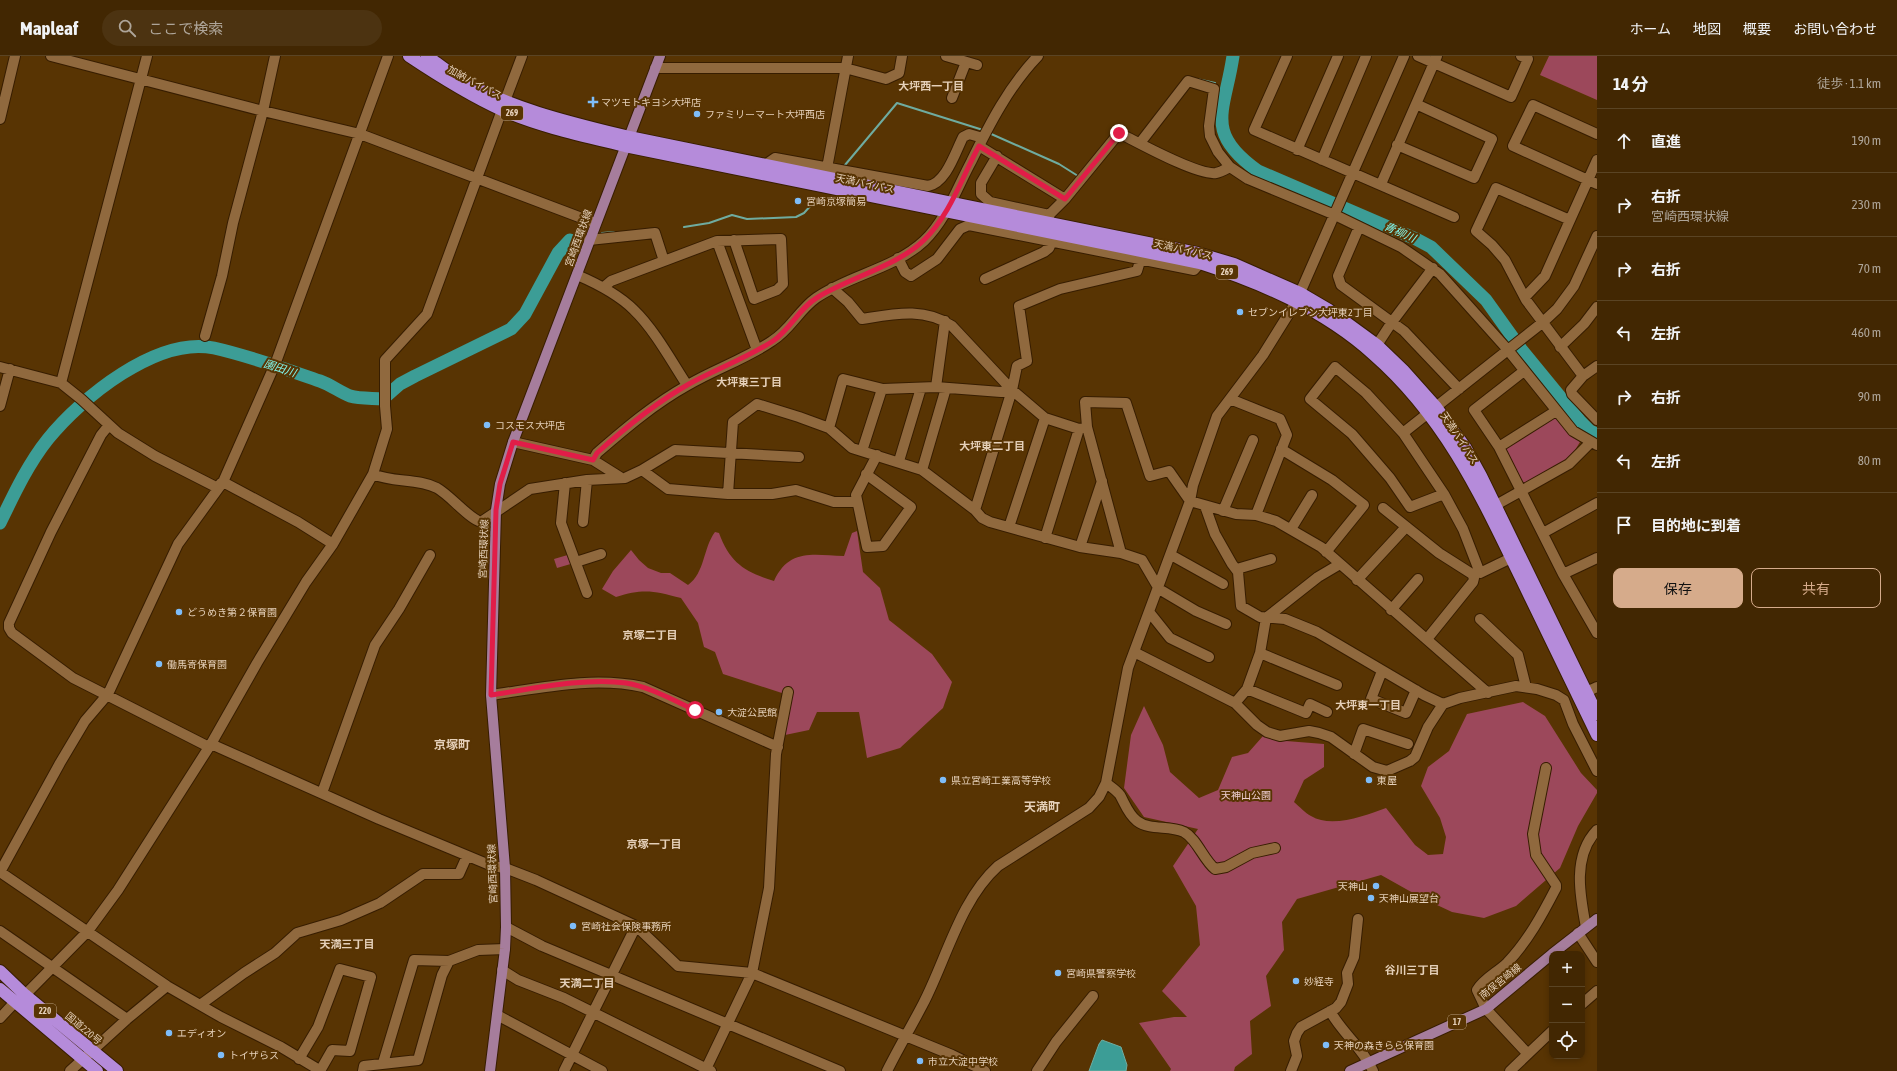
<!DOCTYPE html>
<html lang="ja">
<head>
<meta charset="utf-8">
<style>
	:root { --surface:#422702; --page:#4c3311; --text:#f1f3f6; --muted:#aea599; --line:#5a4424; --accent:#d6ab8b }
	body { margin:0; font-family:"Asap Condensed","Noto Sans JP",sans-serif; background:var(--page); color:var(--text) }
	.controls { position:absolute; right:12px; bottom:12px; display:grid; overflow:hidden; border-radius:8px; box-shadow:0 2px 6px #0003 }
	.controls button { width:36px; height:36px; display:grid; place-items:center; padding:0; border:0; border-bottom:1px solid var(--line); background:var(--surface); color:var(--text); font:20px sans-serif }
	.stop { position:absolute; width:12px; height:12px; margin:-9px; border:3px solid #e11d48; border-radius:50%; background:#fff }
	.stop.end { background:#e11d48; border-color:#fff; box-shadow:0 1px 4px #0008 }
	.list { margin:0; padding:0; list-style:none }
	h2 { display:flex; justify-content:space-between; align-items:center; height:52px; margin:0; padding:0 16px; font-size:17px }
	h2 small { font-size:13px; font-weight:400; color:var(--muted) }
	.list li { display:grid; grid-template-columns:26px 1fr auto; gap:12px; align-items:center; box-sizing:border-box; height:64px; padding:0 16px; border-top:1px solid var(--line) }
	.list b { display:block; font-size:15px; white-space:nowrap }
	.list p { margin:0; font-size:13px; white-space:nowrap; color:var(--muted) }
	.list em { font-size:13px; font-style:normal; color:var(--muted) }
	.actions { display:flex; gap:8px; padding:12px 16px }
	.actions a { flex:1; padding:9px 0; border:1px solid var(--accent); border-radius:8px; text-align:center; font-size:14px; color:var(--accent) }
	.actions .main { background:var(--accent); color:#111 }
	.icon { flex:none; width:22px; height:22px; fill:none; stroke:currentColor; stroke-width:2; stroke-linecap:round; stroke-linejoin:round }
	.map { position:relative; flex:none; width:1597px; height:1015px; overflow:hidden }
	header { display:flex; align-items:center; gap:24px; box-sizing:border-box; height:56px; padding:0 20px; background:var(--surface); border-bottom:1px solid var(--line) }
	header strong { font-size:19px }
	nav { display:flex; gap:22px; margin-inline-start:auto; font-size:14px }
	.search { width:280px; height:36px; background:var(--page); display:flex; align-items:center; gap:10px; box-sizing:border-box; padding:0 14px; border-radius:22px; color:var(--muted); font-size:15px }
	main { display:flex }
	aside { flex:1; background:var(--surface) }
	.map>svg:first-child { display:block }
	.green { fill:#9c485b }
	.water { fill:#3c9d96; stroke:#6faca0 }
	.lines { fill:none; stroke-linecap:round; stroke-linejoin:round }
	.stream { stroke:#6faca0; stroke-width:2 }
	.river { stroke:#3c9d96; stroke-width:13 }
	.minor-casing { stroke:#371d00; stroke-width:12 }
	.major-casing { stroke:#371d00; stroke-width:12 }
	.highway-casing { stroke:#371d00; stroke-width:14 }
	.minor { stroke:#90693e; stroke-width:10 }
	.major { stroke:#a67d9c; stroke-width:10 }
	.highway { stroke:#b58bda; stroke-width:12 }
	.route { stroke:#e11d48; stroke-width:5 }
	.poi-dot { fill:#7ebdf9; stroke:#583403; stroke-width:1.5 }
	.labels { text-anchor:middle; stroke-width:4; stroke-linejoin:round; paint-order:stroke }
	.shield { fill:#583403; stroke:#bba182; stroke-width:1 }
	.shield-label { font-size:9px; font-weight:bold; fill:#e5d0b9 }
	.street-label { font-size:10px; fill:#e5d0b9; stroke:#583403 }
	.poi-label { font-size:10px; fill:#e5d0b9; stroke:#583403; text-anchor:start }
	.park-label { font-size:10px; fill:#eeced2; stroke:#583403 }
	.neighbourhood-label { font-size:11px; font-weight:bold; fill:#e5d0b9; stroke:#583403 }
	.water-label { font-size:11px; font-style:italic; fill:#82f9ef; stroke:#583403 }
	.quarter-label { font-size:12px; font-weight:bold; fill:#e5d0b9; stroke:#583403 }
</style>
</head>
<body>
<header>
<strong>Mapleaf</strong>
<div class="search"><svg class="icon" aria-label="search" viewBox="0 0 24 24"><circle cx="10" cy="10" r="6"/><path d="M15 15l6 6"/></svg>ここで検索</div>
<nav><a>ホーム</a><a>地図</a><a>概要</a><a>お問い合わせ</a></nav>
</header>
<main>
<div class="map">
<svg width="1597" height="1015" viewBox="0 0 1597 1015">
	<rect width="100%" height="100%" fill="#583403"/>
	<path class="green" d="M 1549,0 L 1597,0 L 1597,44 L 1540,19 Z
		M 1554,359 L 1580,386 L 1569,404 L 1521,430 L 1504,391 Z
		M 857,475 L 863,516 L 880,532 L 889,564 L 932,598 L 952,626 L 943,652 L 900,692 L 867,702 L 859,656 L 817,656 L 809,674 L 785,679 L 788,639 L 723,618 L 715,596 L 704,591 L 698,567 L 681,542 C 655,535 643,532 616,541 L 602,533 L 613,515 L 631,494 L 639,504 L 648,512 L 661,517 L 670,517 L 688,529 C 705,517 703,492 715,476 L 719,477 C 730,507 745,516 774,525 C 789,492 813,499 844,500 L 852,477 Z
		M 571,498 L 574,507 L 557,512 L 554,503 Z
		M 1523,646 L 1545,660 L 1581,717 L 1597,734 L 1597,737 L 1578,770 L 1560,812 L 1516,850 L 1484,862 L 1452,856 L 1422,842 L 1381,819 L 1297,843 L 1282,866 L 1284,894 L 1266,920 L 1271,950 L 1250,965 L 1252,998 L 1235,1011 L 1234,1015 L 1170,1015 L 1171,1013 L 1139,967 L 1174,961 L 1187,961 L 1162,935 L 1200,889 L 1196,850 L 1173,810 L 1198,773 L 1144,761 L 1124,732 L 1131,679 L 1144,650 L 1163,689 L 1170,716 L 1199,742 L 1218,734 L 1232,701 L 1248,697 L 1263,680 L 1286,685 L 1324,688 L 1324,711 L 1304,724 L 1294,746 C 1300,751 1305,757 1311,760 C 1332,773 1366,759 1386,752 L 1415,789 L 1428,799 L 1443,798 L 1446,781 L 1440,762 L 1421,730 L 1428,711 L 1449,695 L 1467,658 Z"/>
	<path class="water" d="M 1102,984 L 1121,991 L 1127,1009 L 1126,1015 L 1089,1015 L 1099,988 Z"/>
	<g class="lines">
		<path class="stream" d="M 1197,23 L 1215,27
			M 989,77 L 1059,108 L 1078,120
			M 845,109 L 897,47 L 983,74
			M 684,171 L 709,167 L 732,159 L 747,163 L 796,161 L 804,157 L 813,147
			M 602,177 L 614,176
			M 570,184 L 581,175"/>
		<path class="river" d="M 1233,0 C 1225,55 1203,76 1258,115 L 1416,183 L 1431,191 L 1486,244 L 1521,293 L 1580,365 L 1590,375 L 1597,378
			M 0,467 C 14,438 28,408 48,383 C 81,342 157,280 214,292 C 250,300 285,313 320,325 C 331,329 340,336 350,340 C 360,343 373,342 383,343 L 400,328 L 415,320 L 511,273 L 525,258 L 558,197 L 570,184"/>
		<defs>
			<path id="minor" d="M 51,0 L 263,55 L 360,78 L 595,167
				M 946,0 L 977,9
				M 1287,0 L 1254,74 L 1454,161
				M 1418,0 L 1511,41 L 1528,3 L 1521,0
				M 655,12 L 845,12 L 886,23 L 899,17 L 902,0
				M 952,42 L 966,6
				M 505,45 L 522,0
				M 0,63 L 15,0
				M 1597,78 L 1533,49 L 1513,90 L 1588,124 L 1597,104
				M 1140,87 L 1188,25 L 1214,33 L 1209,70 L 1210,80 L 1218,96 L 1230,111 L 1248,123 L 1335,159 L 1401,191 L 1440,218 L 1508,294 L 1573,375 L 1597,389
				M 1397,89 L 1474,122 L 1492,83 L 1416,48
				M 979,90 L 1065,143
				M 1297,94 L 1338,0
				M 997,100 L 981,127 L 981,138 L 990,146 L 1049,159
				M 1322,104 L 1366,0
				M 765,109 L 775,102 L 928,130 C 946,127 955,97 963,81 L 969,78 L 983,82
				M 827,112 L 848,0
				M 1381,128 L 1437,0
				M 1570,164 L 1496,132 L 1476,175 L 1492,189 L 1505,204 L 1526,244 L 1583,320
				M 1049,166 L 1049,159 L 1065,143 L 1119,77 C 1137,86 1198,120 1216,117 C 1221,116 1226,113 1230,111
				M 1359,171 L 1338,220 L 1341,229 L 1404,275 L 1459,333
				M 589,184 L 655,177 L 664,205
				M 717,185 L 781,183 L 783,228 L 777,234 L 754,243 L 734,184
				M 898,202 L 905,216 L 911,220 L 937,203 L 960,173 L 969,169 L 1194,214 L 1200,207
				M 577,219 C 598,228 618,238 634,254 C 654,273 672,306 687,329
				M 985,223 L 1044,196 L 1049,192 L 1052,185
				M 604,231 L 611,225 L 717,185 L 757,294
				M 832,232 L 848,246 L 862,263 C 894,258 924,251 952,270 L 1012,334 L 1045,362 L 1079,373 L 1087,371 L 1121,497
				M 1525,241 L 1545,220 L 1588,124 L 1597,128
				M 205,280 L 222,220 L 233,167 L 263,55 L 275,0
				M 1377,289 L 1392,266 L 1433,212
				M 1560,291 L 1584,268 L 1597,251
				M 1597,310 L 1583,320 L 1571,334 L 1572,338 L 1597,364
				M 0,311 L 61,327 L 81,343 L 118,377 L 155,400 L 218,432 L 221,427
				M 1524,315 L 1474,354 L 1499,391 L 1563,518 L 1597,577
				M 61,327 L 147,0
				M 936,331 L 945,265
				M 1230,343 L 1280,363 L 1287,379 L 1256,459
				M 0,350 L 10,313
				M 109,369 L 101,379 L 51,476 L 9,567 L 9,572 L 12,577 L 73,622 L 209,691 L 211,688 L 379,763 L 492,810 L 505,812 L 536,824 L 636,870 L 678,910 L 752,917 L 952,999 L 985,1015
				M 1087,371 L 1085,346 L 1126,347 L 1150,420 L 1169,415 L 1190,445 L 1236,458 L 1256,459 L 1276,465 L 1321,491 L 1488,637
				M 829,372 L 843,323 L 883,333 L 936,331 L 1001,336 L 1012,334
				M 1403,377 L 1542,267 L 1557,253 L 1574,230 L 1597,180
				M 513,386 L 593,404 L 620,421
				M 1499,391 L 1556,355
				M 1281,393 L 1332,424 L 1364,449 L 1326,496
				M 862,395 L 882,333
				M 593,404 L 597,397 C 626,372 654,348 688,329 C 715,313 746,303 772,285 C 790,274 799,254 816,242 C 849,219 894,213 924,185 C 946,164 957,132 971,106 C 989,69 1009,30 1038,0
				M 899,405 L 921,332
				M 642,414 L 675,394 L 799,401
				M 922,414 L 946,332
				M 373,418 C 393,427 417,422 437,432 C 451,440 468,462 481,466 L 530,433 L 587,424 L 625,422 L 642,414 L 668,433 L 728,438 L 772,438 L 796,434 L 834,446 L 857,446
				M 866,418 L 911,451 L 883,490 L 867,491 L 856,439 L 877,399
				M 223,426 L 298,466 L 333,488
				M 565,427 L 561,467 L 587,537
				M 728,438 L 733,366 L 757,348 L 799,361 L 829,372 L 852,392 L 922,414 L 975,454 L 982,462 L 990,466 L 1080,491 L 1121,497 L 1142,504 L 1159,533 L 1196,555 L 1226,568
				M 1444,438 L 1410,451 L 1390,422 L 1352,378 L 1310,343 L 1335,311 L 1366,337 L 1403,377 L 1444,438 L 1463,473 L 1480,517 L 1511,502
				M 1496,449 L 1569,408 L 1590,387
				M 1205,450 L 1215,478 L 1232,508 L 1238,516 L 1241,550 L 1260,561 L 1285,563 L 1317,576 L 1424,639 L 1443,648
				M 1383,452 L 1439,497 L 1472,518 L 1474,522 L 1473,526 L 1427,583
				M 975,454 L 1012,334 L 1017,310 L 1027,305 L 1019,250 L 1060,233 L 1137,215 L 1140,205
				M 1223,455 L 1253,384
				M 583,466 L 587,424
				M 1009,471 L 1045,362
				M 1291,473 L 1312,439
				M 1543,477 L 1597,447
				M 1045,482 L 1079,373
				M 1080,491 L 1102,425
				M 1171,499 L 1223,528
				M 576,506 L 601,498
				M 1237,513 L 1271,503
				M 1563,518 L 1597,502
				M 1357,524 L 1406,471
				M 1391,554 L 1418,523
				M 1150,557 L 1170,582 L 1209,601
				M 1480,563 L 1518,599 L 1526,631
				M 1134,596 L 1235,647 L 1257,669 L 1267,676 L 1280,680 L 1309,675 L 1319,677 L 1331,681 L 1373,711 L 1387,715 L 1410,705 L 1415,701 L 1428,671 L 1443,648 L 1460,642 L 1516,630 L 1537,633 L 1556,639 L 1564,644 L 1573,668 L 1597,715
				M 1260,597 L 1337,629
				M 1382,615 L 1371,643 L 1406,657 L 1416,634
				M 1247,633 L 1306,657 L 1310,648 L 1327,656
				M 1586,636 L 1597,631
				M 491,639 C 541,632 593,620 643,631 L 778,691
				M 1235,647 L 1247,633 L 1260,597 L 1266,562 L 1318,521 L 1340,508
				M 1354,698 L 1363,673 L 1408,688
				M 1106,727 C 1111,731 1116,734 1120,739 C 1125,748 1128,758 1137,765 C 1150,775 1169,769 1184,776 C 1197,783 1203,803 1215,813 L 1226,811 L 1252,797 L 1275,792
				M 322,737 L 375,589 L 399,553 L 430,499
				M 0,816 L 60,707 L 85,665 L 108,638 L 178,488 L 223,426 L 276,306 L 388,0
				M 0,816 L 167,930 L 221,961 L 281,991 L 321,1015
				M 506,871 L 542,890 L 840,1015
				M 1586,871 C 1580,840 1572,800 1597,774
				M 0,875 L 127,963
				M 1578,877 L 1597,906
				M 502,914 L 518,924 L 564,942 L 711,1015
				M 25,939 L 88,875 L 118,834 L 211,688 L 257,607 L 306,526 L 333,488 L 373,418 L 387,373 L 385,350 L 385,304 L 427,258 L 502,54
				M 1582,948 L 1597,935
				M 200,949 L 244,917 L 275,897 L 297,877 L 341,864 L 380,847 L 423,818 L 459,818 L 467,800
				M 1330,955 C 1342,977 1363,992 1373,1015
				M 497,959 L 602,1015
				M 0,962 L 15,946
				M 1527,997 L 1486,953 L 1477,934 C 1483,923 1498,916 1507,907 C 1528,885 1542,859 1556,832 L 1556,829 L 1536,799 L 1533,778 L 1546,712
				M 299,1003 L 318,971 L 340,913 L 371,921 L 350,995 L 332,994 L 320,1015
				M 383,1007 L 414,904 L 449,905 L 478,894 L 505,893
				M 70,1015 L 127,963 L 167,930
				M 363,1015 L 364,1010 L 418,1004 L 442,919 L 449,905
				M 564,1015 L 636,870
				M 705,1015 L 752,917 L 769,832 L 776,698 L 788,636
				M 887,1015 C 898,993 911,971 923,948 C 946,904 960,844 998,810 L 1089,752 L 1099,741 L 1106,727 L 1128,612 L 1190,445 L 1193,429 L 1217,360 L 1263,299 L 1296,246 L 1404,0
				M 1037,1015 L 1056,986 L 1093,940
				M 1291,1015 L 1297,1000 L 1294,985 L 1297,977 L 1301,971 L 1336,952 L 1341,946 L 1348,928 L 1347,917 L 1354,901 L 1358,863
				M 1510,1015 L 1552,975"/>
			<path id="major" d="M 1552,898 L 1597,863
				M 490,1015 L 505,893 L 506,871 L 505,812 L 491,639 L 496,454 L 500,428 L 513,386 L 660,0
				M 1350,1015 L 1486,953 L 1552,898"/>
			<path id="highway" d="M 409,0 C 439,20 469,39 502,54 C 541,71 584,80 625,90 L 1200,207 C 1262,227 1324,254 1373,298 C 1444,360 1480,437 1520,520 C 1546,573 1571,626 1597,679
				M 427,0 C 438,8 448,16 459,23 C 511,53 572,67 629,81 L 1197,197 L 1234,208 L 1300,237 L 1329,254 L 1377,289 L 1403,314 L 1436,351 L 1465,391 L 1481,420 L 1597,658
				M 0,915 L 25,939 L 117,1015
				M 0,933 L 97,1015"/>
		</defs>
		<use href="#minor" class="minor-casing"/>
		<use href="#major" class="major-casing"/>
		<use href="#highway" class="highway-casing"/>
		<use href="#minor" class="minor"/>
		<use href="#major" class="major"/>
		<use href="#highway" class="highway"/>
	</g>
	<g class="lines">
		<path class="route" d="M 695,654 C 673,644 650,631 626,627 C 586,621 531,633 491,639 L 496,454 L 500,428 L 513,386 L 593,404 L 597,397 C 626,371 655,347 689,328 C 716,313 747,302 773,285 C 790,274 799,252 818,241 C 849,222 899,209 924,184 C 950,159 962,121 979,90 L 1065,143 L 1119,77"/>
	</g>
	<g class="poi-dot">
		<path d="M591 40h4v4h4v4h-4v4h-4v-4h-4v-4h4z"/>
		<circle cx="697" cy="58" r="4"/>
		<circle cx="798" cy="145" r="4"/>
		<circle cx="1240" cy="256" r="4"/>
		<circle cx="487" cy="369" r="4"/>
		<circle cx="179" cy="556" r="4"/>
		<circle cx="159" cy="608" r="4"/>
		<circle cx="719" cy="656" r="4"/>
		<circle cx="943" cy="724" r="4"/>
		<circle cx="1369" cy="724" r="4"/>
		<circle cx="1376" cy="830" r="4"/>
		<circle cx="1371" cy="842" r="4"/>
		<circle cx="573" cy="870" r="4"/>
		<circle cx="1058" cy="917" r="4"/>
		<circle cx="1296" cy="925" r="4"/>
		<circle cx="169" cy="977" r="4"/>
		<circle cx="1326" cy="989" r="4"/>
		<circle cx="221" cy="999" r="4"/>
		<circle cx="920" cy="1005" r="4"/>
	</g>
	<g class="labels">
		<g class="shield">
			<rect x="501" y="50" width="22" height="14" rx="3"/>
			<rect x="1216" y="209" width="22" height="14" rx="3"/>
			<rect x="34" y="948" width="22" height="14" rx="3"/>
			<rect x="1448" y="959" width="18" height="14" rx="3"/>
		</g>
		<g class="shield-label">
			<text x="512" y="60">269</text>
			<text x="1227" y="219">269</text>
			<text x="45" y="958">220</text>
			<text x="1457" y="969">17</text>
		</g>
		<g class="street-label">
			<text transform="translate(475 26) rotate(28)" y="4">加納バイパス</text>
			<text transform="translate(865 127) rotate(12)" y="4">天満バイパス</text>
			<text transform="translate(578 182) rotate(-70)" y="4">宮崎西環状線</text>
			<text transform="translate(1183 193) rotate(13)" y="4">天満バイパス</text>
			<text transform="translate(1460 382) rotate(57)" y="4">天満バイパス</text>
			<text transform="translate(483 493) rotate(-88)" y="4">宮崎西環状線</text>
			<text transform="translate(492 818) rotate(-92)" y="4">宮崎西環状線</text>
			<text transform="translate(1500 925) rotate(-39)" y="4">南俣宮崎線</text>
			<text transform="translate(84 972) rotate(40)" y="4">国道220号</text>
		</g>
		<g class="poi-label">
			<text x="601" y="50">マツモトキヨシ大坪店</text>
			<text x="705" y="62">ファミリーマート大坪西店</text>
			<text x="806" y="149">宮崎京塚簡易</text>
			<text x="1248" y="260">セブンイレブン大坪東2丁目</text>
			<text x="495" y="373">コスモス大坪店</text>
			<text x="187" y="560">どうめき第２保育園</text>
			<text x="167" y="612">働馬寄保育園</text>
			<text x="727" y="660">大淀公民館</text>
			<text x="951" y="728">県立宮崎工業高等学校</text>
			<text x="1377" y="728">東屋</text>
			<text x="1368" y="834" text-anchor="end">天神山</text>
			<text x="1379" y="846">天神山展望台</text>
			<text x="581" y="874">宮崎社会保険事務所</text>
			<text x="1066" y="921">宮崎県警察学校</text>
			<text x="1304" y="929">妙経寺</text>
			<text x="177" y="981">エディオン</text>
			<text x="1334" y="993">天神の森きらら保育園</text>
			<text x="229" y="1003">トイザらス</text>
			<text x="928" y="1009">市立大淀中学校</text>
		</g>
		<g class="park-label">
			<text x="1246" y="743">天神山公園</text>
		</g>
		<g class="neighbourhood-label">
			<text x="931" y="34">大坪西一丁目</text>
			<text x="749" y="330">大坪東三丁目</text>
			<text x="992" y="394">大坪東二丁目</text>
			<text x="650" y="583">京塚二丁目</text>
			<text x="1368" y="653">大坪東一丁目</text>
			<text x="654" y="792">京塚一丁目</text>
			<text x="347" y="892">天満三丁目</text>
			<text x="1412" y="918">谷川三丁目</text>
			<text x="587" y="931">天満二丁目</text>
		</g>
		<g class="water-label">
			<text transform="translate(1400 176) rotate(24)" y="4">青柳川</text>
			<text transform="translate(280 312) rotate(18)" y="4">園田川</text>
		</g>
		<g class="quarter-label">
			<text x="452" y="693">京塚町</text>
			<text x="1042" y="755">天満町</text>
		</g>
	</g>
</svg>
<div class="controls">
<button>+</button>
<button>−</button>
<button><svg class="icon" aria-label="locate" viewBox="0 0 24 24"><circle cx="12" cy="12" r="6"/><path d="M12 2v4M12 18v4M2 12h4M18 12h4"/></svg></button>
</div>
<div class="stop" style="left:695px;top:654px"></div>
<div class="stop end" style="left:1119px;top:77px"></div>
</div>
<aside>
<h2>14 分<small>徒歩 · 1.1 km</small></h2>
<ul class="list">
<li><svg class="icon" aria-label="ahead" viewBox="0 0 24 24"><path d="M12 20V5M6 11l6-6 6 6"/></svg><div><b>直進</b></div><em>190 m</em></li>
<li><svg class="icon" aria-label="right" viewBox="0 0 24 24"><path d="M7 20v-9h11M14 6l5 5-5 5"/></svg><div><b>右折</b><p>宮崎西環状線</p></div><em>230 m</em></li>
<li><svg class="icon" aria-label="right" viewBox="0 0 24 24"><path d="M7 20v-9h11M14 6l5 5-5 5"/></svg><div><b>右折</b></div><em>70 m</em></li>
<li><svg class="icon" aria-label="left" viewBox="0 0 24 24"><path d="M17 20v-9H6M10 6l-5 5 5 5"/></svg><div><b>左折</b></div><em>460 m</em></li>
<li><svg class="icon" aria-label="right" viewBox="0 0 24 24"><path d="M7 20v-9h11M14 6l5 5-5 5"/></svg><div><b>右折</b></div><em>90 m</em></li>
<li><svg class="icon" aria-label="left" viewBox="0 0 24 24"><path d="M17 20v-9H6M10 6l-5 5 5 5"/></svg><div><b>左折</b></div><em>80 m</em></li>
<li><svg class="icon" aria-label="arrive" viewBox="0 0 24 24"><path d="M6 21V4h12l-3 4 3 4H6"/></svg><div><b>目的地に到着</b></div></li>
</ul>
<div class="actions"><a class="main">保存</a><a>共有</a></div>
</aside>
</main>
</body>
</html>
